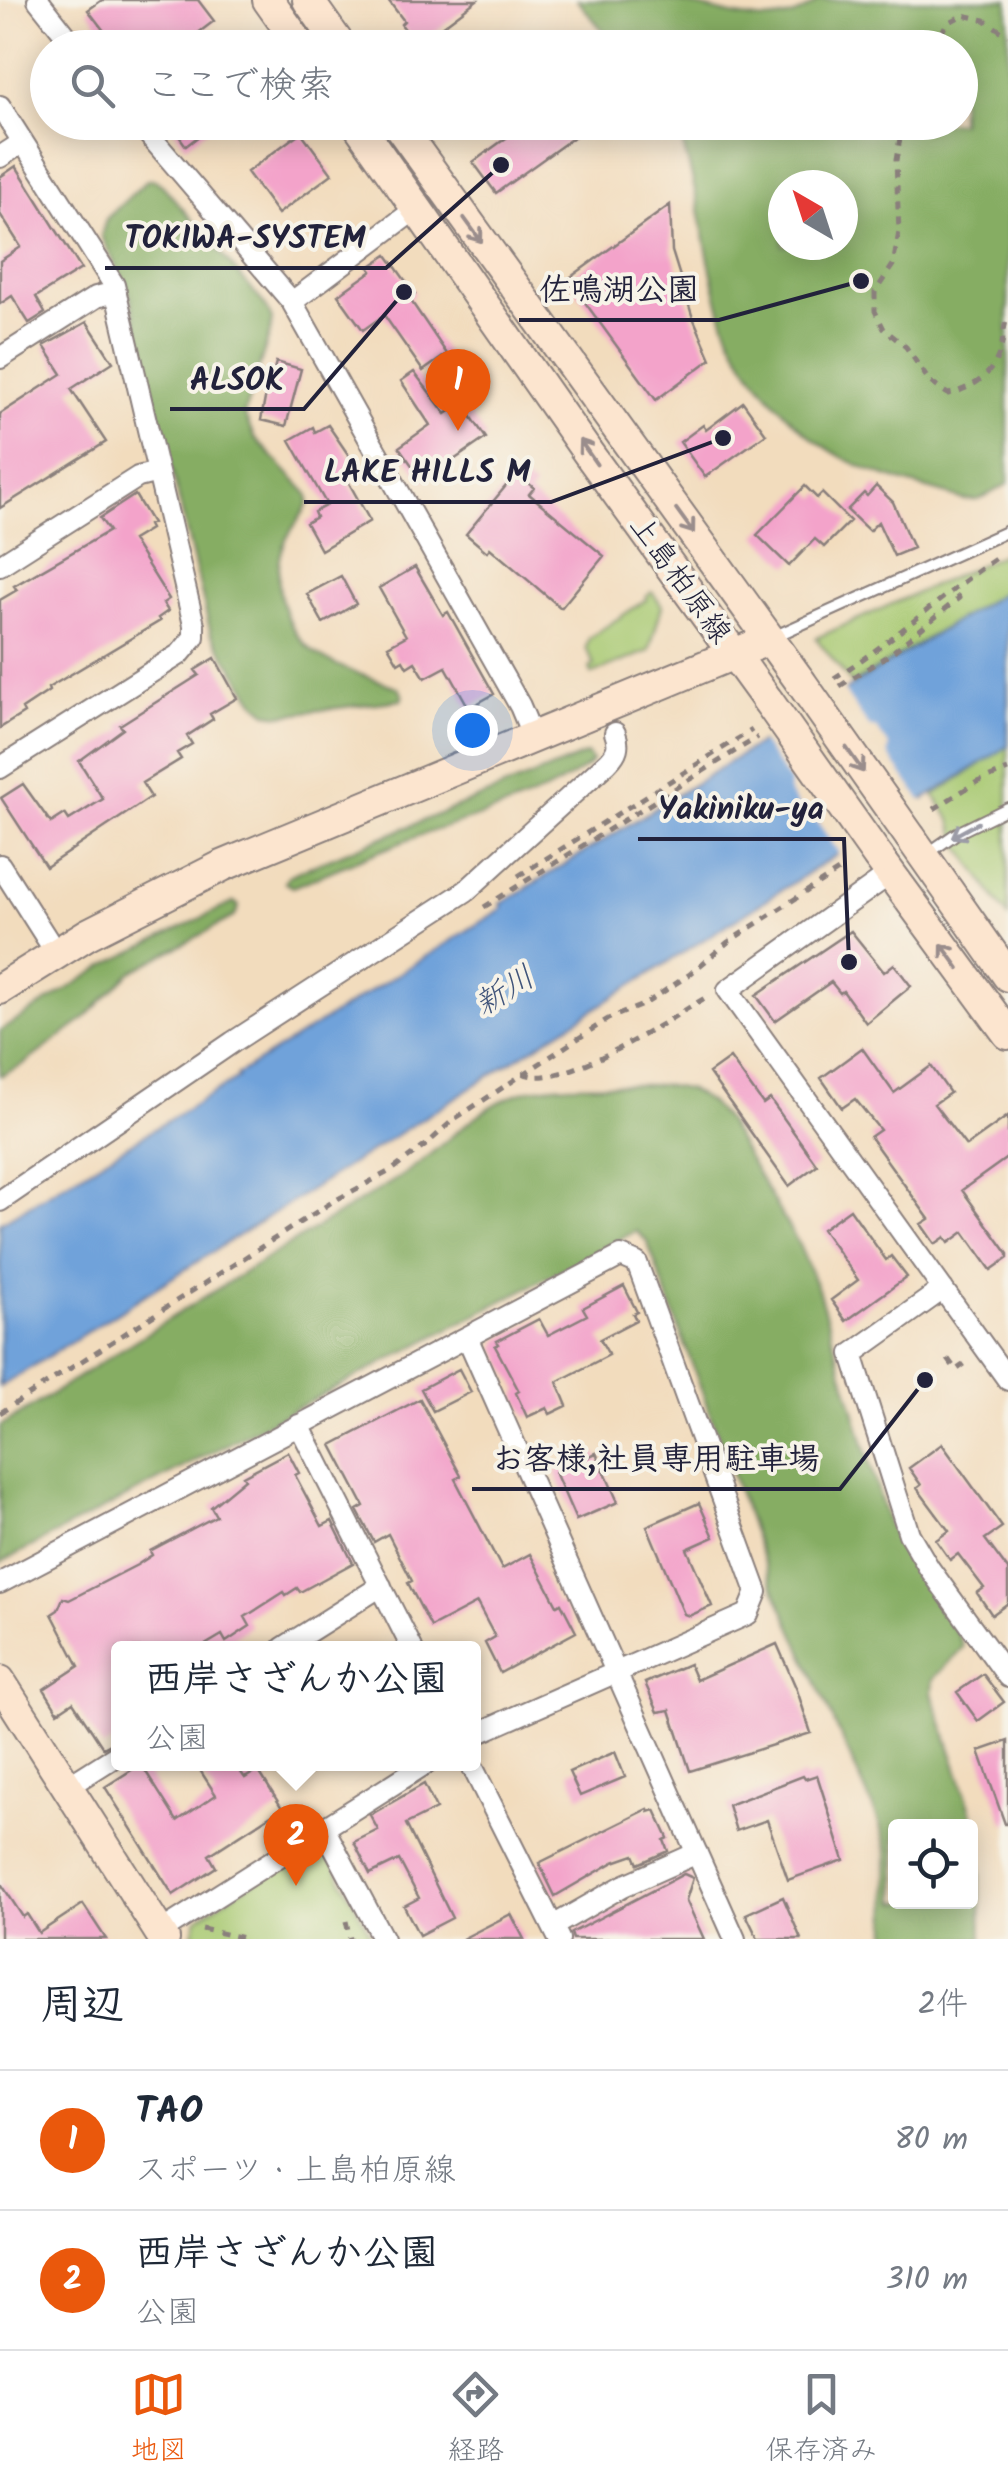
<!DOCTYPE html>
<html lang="ja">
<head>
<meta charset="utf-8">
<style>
	:root { --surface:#fff; --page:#f2f2f3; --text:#1f2937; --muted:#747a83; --line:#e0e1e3; --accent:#ea580c }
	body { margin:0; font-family:Kalam,"Klee One",sans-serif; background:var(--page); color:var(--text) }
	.controls { position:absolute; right:30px; bottom:30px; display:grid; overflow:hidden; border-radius:10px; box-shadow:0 5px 25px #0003 }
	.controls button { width:90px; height:90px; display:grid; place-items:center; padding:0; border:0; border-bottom:2px solid var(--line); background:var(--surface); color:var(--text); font:50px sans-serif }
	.compass { position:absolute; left:768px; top:170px; width:90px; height:90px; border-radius:50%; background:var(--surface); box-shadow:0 5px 25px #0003; rotate:321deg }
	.you { position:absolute; left:472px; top:730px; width:35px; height:35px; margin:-25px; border:8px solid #fff; border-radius:50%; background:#1a73e8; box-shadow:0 0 0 15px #1a73e833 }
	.badge { display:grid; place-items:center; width:65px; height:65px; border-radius:50%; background:var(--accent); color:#fff; font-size:32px; font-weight:700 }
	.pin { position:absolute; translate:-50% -82px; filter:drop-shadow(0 2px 5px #0008) }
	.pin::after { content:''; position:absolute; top:52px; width:35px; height:30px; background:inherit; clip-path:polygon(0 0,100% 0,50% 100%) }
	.popup { position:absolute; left:111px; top:1641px; width:370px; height:130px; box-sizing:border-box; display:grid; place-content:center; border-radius:10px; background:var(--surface); filter:drop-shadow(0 2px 8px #0005); font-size:32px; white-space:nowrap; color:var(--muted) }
	.popup b { font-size:38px; color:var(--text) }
	.popup::after { content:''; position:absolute; left:50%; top:100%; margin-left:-20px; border:20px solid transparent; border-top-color:var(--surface) }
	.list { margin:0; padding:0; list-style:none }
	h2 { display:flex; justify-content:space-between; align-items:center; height:130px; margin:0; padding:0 40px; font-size:42px }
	h2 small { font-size:32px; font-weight:400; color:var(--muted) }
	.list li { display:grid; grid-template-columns:65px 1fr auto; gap:30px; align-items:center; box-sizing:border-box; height:140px; padding:0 40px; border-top:2px solid var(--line) }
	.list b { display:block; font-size:38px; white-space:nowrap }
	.list p { margin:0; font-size:32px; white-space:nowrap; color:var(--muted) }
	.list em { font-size:32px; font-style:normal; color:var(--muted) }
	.icon { flex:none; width:55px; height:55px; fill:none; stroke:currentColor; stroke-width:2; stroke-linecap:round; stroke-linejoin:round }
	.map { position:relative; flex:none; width:1008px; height:1939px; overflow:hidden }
	.search { position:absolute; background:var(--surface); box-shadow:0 5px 25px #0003; left:30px; right:30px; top:30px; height:110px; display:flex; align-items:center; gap:25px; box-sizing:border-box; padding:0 35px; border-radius:55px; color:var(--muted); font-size:38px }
	.sheet { height:410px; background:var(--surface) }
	nav { display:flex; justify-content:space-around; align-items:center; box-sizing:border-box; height:140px; border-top:2px solid var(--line); background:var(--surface); font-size:28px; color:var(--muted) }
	nav a { display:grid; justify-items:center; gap:5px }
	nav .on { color:var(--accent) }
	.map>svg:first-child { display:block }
	.green { fill:#a8c972; stroke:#657656; stroke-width:2.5 }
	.forest { fill:#86ad64; stroke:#546850; stroke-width:2.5; fill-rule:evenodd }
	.water { fill:#6fa2da; stroke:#48628a; stroke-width:2.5 }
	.pier { fill:#f2dcbd }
	.building { fill:#f3a3ca }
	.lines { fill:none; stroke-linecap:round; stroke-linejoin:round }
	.lane-casing { stroke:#8a7f7c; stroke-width:14 }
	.street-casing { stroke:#8a7f7c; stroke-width:24 }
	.secondary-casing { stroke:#8a7f7c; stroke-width:34 }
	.path { stroke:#8a7f7c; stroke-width:5; stroke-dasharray:8 8; stroke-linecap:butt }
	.lane { stroke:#fff; stroke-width:10 }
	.street { stroke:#fff; stroke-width:20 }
	.secondary { stroke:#fce5cf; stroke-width:30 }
	.secondary-bridge-casing { stroke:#8a7f7c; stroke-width:34; stroke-linecap:butt }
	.secondary-bridge { stroke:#fce5cf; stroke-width:30 }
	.oneway { stroke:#9a8d8c }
	.oneway2 { stroke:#9c9ca7 }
	.labels { text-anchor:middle; stroke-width:8; stroke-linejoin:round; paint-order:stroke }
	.street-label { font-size:30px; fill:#22223b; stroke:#f7f3e8 }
	.water-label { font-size:32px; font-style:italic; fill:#41557b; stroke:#f7f3e8 }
	.leader { fill:none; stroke:#22223b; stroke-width:4 }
	.callout-dot { fill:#22223b; stroke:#f7f3e8; stroke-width:4 }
	.callout-label { font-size:32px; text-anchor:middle; font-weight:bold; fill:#22223b; stroke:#f7f3e8; stroke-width:8; stroke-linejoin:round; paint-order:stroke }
</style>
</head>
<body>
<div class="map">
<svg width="1008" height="1939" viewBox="0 0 1008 1939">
	<rect width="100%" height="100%" fill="#f7f3e8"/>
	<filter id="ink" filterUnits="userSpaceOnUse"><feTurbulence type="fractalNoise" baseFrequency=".01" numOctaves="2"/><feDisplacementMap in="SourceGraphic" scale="20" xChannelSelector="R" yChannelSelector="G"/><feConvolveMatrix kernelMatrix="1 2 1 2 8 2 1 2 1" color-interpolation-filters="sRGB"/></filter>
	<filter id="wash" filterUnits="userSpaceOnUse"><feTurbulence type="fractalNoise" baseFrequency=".0048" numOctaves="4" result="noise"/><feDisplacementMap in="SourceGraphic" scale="40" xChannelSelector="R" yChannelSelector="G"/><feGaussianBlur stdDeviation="2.25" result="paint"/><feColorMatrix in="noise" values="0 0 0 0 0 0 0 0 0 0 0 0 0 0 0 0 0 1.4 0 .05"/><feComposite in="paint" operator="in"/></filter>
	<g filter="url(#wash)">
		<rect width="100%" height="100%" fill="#f2dcbd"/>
		<path class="green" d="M 1008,552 L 1008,589 L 852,684 L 816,638 Z
			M 652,592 L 662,606 L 649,651 L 592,674 L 590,668 L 594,665 L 586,648 L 589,638 L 647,599 L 646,597 Z
			M 1008,746 L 1008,917 L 960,847 L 951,820 L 934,795 Z
			M 310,1846 L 327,1851 L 373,1939 L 196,1939 L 193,1934 L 197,1918 Z"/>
		<path class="forest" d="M 577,0 C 605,0 635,0 663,0 C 716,5 773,41 819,0 L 1008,0 L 1008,484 L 978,500 L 964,500 C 921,486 872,476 833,452 C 789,425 738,366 723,317 C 703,253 700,185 675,123 L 960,122 L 960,48 L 617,47 ZM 843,185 L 843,245 L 783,245 L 783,185 Z
			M 147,180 L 155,180 L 163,186 L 265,305 L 272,319 L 270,333 L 244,414 L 254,437 L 308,494 L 309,502 C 303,516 291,528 285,542 C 269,578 284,634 318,655 C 342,670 373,678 399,688 L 403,696 L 401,700 L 281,715 L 268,713 L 256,703 L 211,634 L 130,295 L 101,236 L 106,219 Z
			M 587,754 L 592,761 L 589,765 C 531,806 481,814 416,837 C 375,852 334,870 293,887 L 285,883 L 288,876 L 304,869 Z
			M 234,902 L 239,906 L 235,916 L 130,973 L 82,1021 L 24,1064 L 0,1076 L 0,1031 L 106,965 Z
			M 663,1085 L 690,1090 L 709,1102 L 727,1122 L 799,1245 L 818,1289 L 887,1521 L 906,1559 L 958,1634 L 963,1647 L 933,1679 L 932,1693 L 979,1834 L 982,1939 L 888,1939 L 887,1848 L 877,1817 L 773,1586 L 647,1241 L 636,1231 L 0,1563 L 0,1426 C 53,1395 103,1360 155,1328 C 234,1278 314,1229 395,1180 C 438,1154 470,1111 519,1093 C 554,1080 624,1086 663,1085 ZM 970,1826 L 970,1902 L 896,1902 L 896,1826 Z"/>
		<path class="water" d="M 1008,589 L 1008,746 L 0,1387 L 0,1223 L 238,1078 L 237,1075 L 503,908 L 501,904 Z"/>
		<path class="pier" d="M 840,685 L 869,727 L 877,729 L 889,746 L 888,754 L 920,799 L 930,804 L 838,862 L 838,851 L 809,810 L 801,809 L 788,791 L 790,783 L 758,737 Z"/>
		<g id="blocks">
			<path class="building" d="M 102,0 L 198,0 L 214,21 L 185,43 L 181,37 L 167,48 L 132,48 L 121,33 L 111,40 L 88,10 Z
				M 388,0 L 477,0 L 420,43 L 415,43 L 401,24 L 404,21 Z
				M 169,122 L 217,122 L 186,146 Z
				M 528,122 L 595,122 L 496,193 L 473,162 Z
				M 301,132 L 332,174 L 278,214 L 247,172 Z
				M 16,166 L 81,269 L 36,297 L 45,313 L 29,323 L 12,296 L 0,304 L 0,261 L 21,247 L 0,214 L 0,177 Z
				M 670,205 L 672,251 L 692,315 L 711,359 L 656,400 L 568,279 Z
				M 387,255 L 415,294 L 409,298 L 447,354 L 423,371 L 384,315 L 363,330 L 338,295 L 372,271 L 369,267 Z
				M 87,322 L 113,362 L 71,389 L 106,442 L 0,508 L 0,414 L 62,374 L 44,346 Z
				M 276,362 L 301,369 L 286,426 L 261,420 L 269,377 L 272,377 Z
				M 414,372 L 446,414 L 462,403 L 486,438 L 423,481 L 399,447 L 430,425 L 401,381 Z
				M 743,402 L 766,434 L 705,477 L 680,442 L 703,425 L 706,430 Z
				M 328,425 L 356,466 L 344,474 L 370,521 L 321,550 L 306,523 L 316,517 L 314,512 L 327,505 L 290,440 L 313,427 L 315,432 Z
				M 522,478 L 534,488 L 529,494 L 604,556 L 561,608 L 490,548 L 487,552 L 466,534 L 510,481 Z
				M 805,486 L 817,498 L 822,493 L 850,521 L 824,547 L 815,539 L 789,566 L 757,535 Z
				M 876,486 L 893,502 L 913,548 L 894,556 L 878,522 L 869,531 L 847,510 L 864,493 L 867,496 Z
				M 135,495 L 152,523 L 148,525 L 150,529 L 132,540 L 169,599 L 163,603 L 168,611 L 158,618 L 160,621 L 48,688 L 49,691 L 22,709 L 24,713 L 0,728 L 0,600 L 17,590 L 14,586 L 109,531 L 100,518 Z
				M 415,567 L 443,615 L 448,612 L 494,694 L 469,708 L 446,667 L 425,678 L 415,662 L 407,667 L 403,660 L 398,663 L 388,646 L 406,636 L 379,588 Z
				M 341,576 L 356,604 L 323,623 L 307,594 Z
				M 215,658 L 237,698 L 210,714 L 213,719 L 187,736 L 192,744 L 177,753 L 181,759 L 142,783 L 151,797 L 46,867 L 1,798 L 23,784 L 51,823 L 65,814 L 69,820 L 103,799 L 79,761 L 123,729 L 120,725 L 199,675 L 195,670 Z
				M 851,931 L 884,972 L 894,964 L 911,986 L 866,1023 L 843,991 L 840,993 L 831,982 L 775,1021 L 756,995 Z
				M 862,1048 L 894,1093 L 931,1066 L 950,1093 L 934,1104 L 966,1146 L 1008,1116 L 1008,1157 L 962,1190 L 1008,1254 L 1008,1258 L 991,1270 L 964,1232 L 949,1243 L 945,1237 L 935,1244 L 921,1224 L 929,1219 L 870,1137 L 880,1130 L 855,1099 L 842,1108 L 821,1078 Z
				M 730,1058 L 763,1104 L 770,1099 L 817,1165 L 789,1186 L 709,1073 Z
				M 850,1209 L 886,1260 L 891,1256 L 907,1277 L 846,1321 L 831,1300 L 858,1280 L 822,1229 Z
				M 624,1286 L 637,1312 L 633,1314 L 636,1320 L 600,1339 L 609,1355 L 557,1382 L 567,1406 L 550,1414 L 547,1408 L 527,1417 L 516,1393 L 519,1391 L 495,1346 L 499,1344 L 497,1341 L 539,1319 L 548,1335 L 587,1315 L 583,1308 Z
				M 459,1369 L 471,1392 L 433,1411 L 421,1389 Z
				M 420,1399 L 461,1476 L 455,1479 L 502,1569 L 530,1554 L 557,1605 L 561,1603 L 576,1632 L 500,1673 L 485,1643 L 495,1637 L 477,1603 L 431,1627 L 408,1583 L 412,1581 L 388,1534 L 374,1542 L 357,1510 L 364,1506 L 332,1445 Z
				M 942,1444 L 1002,1527 L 985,1539 L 1008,1570 L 1008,1603 L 992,1615 L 977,1593 L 984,1588 L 958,1554 L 950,1560 L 936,1540 L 949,1531 L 917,1488 L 921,1485 L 909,1468 Z
				M 288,1452 L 299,1473 L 295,1475 L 322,1526 L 332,1521 L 353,1563 L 300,1592 L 297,1588 L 286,1595 L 284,1592 L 245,1617 L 250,1626 L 226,1642 L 222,1635 L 200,1648 L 118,1648 L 118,1740 L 103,1748 L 73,1702 L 58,1712 L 44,1689 L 79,1666 L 52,1614 L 58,1610 L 63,1598 L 69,1600 L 137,1565 L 152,1555 L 150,1551 L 216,1516 L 211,1507 L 245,1479 L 243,1476 Z
				M 596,1453 L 618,1502 L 576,1520 L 555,1472 Z
				M 699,1503 L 714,1537 L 687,1549 L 712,1606 L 689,1616 L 684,1614 L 647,1526 Z
				M 777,1644 L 797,1690 L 811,1733 L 690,1771 L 670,1710 L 658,1712 L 645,1683 L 689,1664 L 696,1680 Z
				M 983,1674 L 1004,1702 L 978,1721 L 957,1692 Z
				M 1008,1741 L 1008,1824 L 1005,1824 L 979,1751 Z
				M 615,1752 L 625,1777 L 580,1796 L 569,1772 Z
				M 141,1764 L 177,1821 L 216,1795 L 196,1764 L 235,1764 L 245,1778 L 258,1770 L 282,1808 L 209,1855 L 216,1867 L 173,1895 L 105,1787 Z
				M 817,1775 L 844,1860 L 788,1880 L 767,1820 L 736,1831 L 728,1805 L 803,1776 L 805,1779 Z
				M 424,1784 L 436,1809 L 406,1824 L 452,1918 L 419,1935 L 404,1906 L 419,1898 L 399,1860 L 370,1874 L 354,1842 L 378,1830 L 370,1815 Z
				M 648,1809 L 649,1812 L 655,1810 L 668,1838 L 664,1840 L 668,1851 L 638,1864 L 634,1855 L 614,1862 L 555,1896 L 539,1863 Z
				M 684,1874 L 693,1878 L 686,1900 L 704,1939 L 573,1939 L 571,1933 Z
				M 0,1882 L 23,1917 L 27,1914 L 39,1933 L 83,1904 L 106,1939 L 0,1939 Z
				M 783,1897 L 801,1939 L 758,1939 L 746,1914 Z
				M 511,1914 L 524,1939 L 462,1939 Z"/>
		</g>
	</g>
	<g filter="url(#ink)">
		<use href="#blocks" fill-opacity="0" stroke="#8a7f7c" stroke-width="2.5"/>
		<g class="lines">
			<defs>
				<path id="lane" d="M 771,638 L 1008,531
					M 927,854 L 957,833 L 1008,808"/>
				<path id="street" d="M 38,0 L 76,48
					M 0,106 L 114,285 L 194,625 L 194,637 L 180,654 L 0,768
					M 138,122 L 292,302 L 520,706 L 533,737
					M 0,157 L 23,142
					M 292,302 L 417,208
					M 0,358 L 96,297 L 116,292
					M 0,565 L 138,477 L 158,472
					M 0,865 L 56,953
					M 890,874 L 728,990 L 1008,1380
					M 0,1201 L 233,1042 L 466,891 L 608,762 C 617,753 620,746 615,733
					M 943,1289 L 852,1354 L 909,1534 L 929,1568 L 1008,1677
					M 467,1337 L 735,1939
					M 299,1425 L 412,1648
					M 0,1583 L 621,1256 L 637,1263 L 757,1592 L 748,1614 L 474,1735
					M 283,1648 L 381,1586
					M 471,1764 L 559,1939
					M 67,1787 L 119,1754
					M 324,1828 L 383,1939
					M 553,1926 L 623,1886 L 697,1853
					M 160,1932 L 425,1764"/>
				<path id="secondary" d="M 268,0 L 302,48
					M 308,0 L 342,48
					M 356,122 L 588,453 L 768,701
					M 396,122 L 800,681
					M 911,838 L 1008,976
					M 879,858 L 1008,1034
					M 0,989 L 88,934 L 222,866 L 770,639
					M 0,1681 L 164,1939"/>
			</defs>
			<use href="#lane" class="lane-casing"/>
			<use href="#street" class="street-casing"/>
			<use href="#secondary" class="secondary-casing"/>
			<path class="path" d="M 935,48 L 946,24 L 963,15 L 985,20 L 1008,36
				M 903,122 L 896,160 L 899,232 L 893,265 L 875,292 L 875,311 L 884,329 L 906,347 L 930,382 L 948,394 C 974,388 993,375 1001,348 C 1004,337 1003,327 1008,317
				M 834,678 C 894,641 943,594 1001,555
				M 840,686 L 890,654 L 959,598 L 953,591
				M 934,809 L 977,782 L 1008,770
				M 518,876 L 752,730
				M 484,907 L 758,737
				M 523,1073 C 559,1093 673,1017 708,996
				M 948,1359 L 956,1370 L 970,1360
				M 0,1413 L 332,1202 L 392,1170 L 426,1145 L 453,1120 L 608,1019 L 645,1004 L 690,974 L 728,942 L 843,868
				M 346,1921 L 350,1939
				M 202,1929 L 248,1939"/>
			<use href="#lane" class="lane"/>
			<use href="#street" class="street"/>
			<use href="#secondary" class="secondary"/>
			<defs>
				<path id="secondary-bridge" d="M 800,681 L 911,838
					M 768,701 L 879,858"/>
			</defs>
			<use href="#secondary-bridge" class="secondary-bridge-casing"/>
			<use href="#secondary-bridge" class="secondary-bridge"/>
		</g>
		<defs><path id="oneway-shaft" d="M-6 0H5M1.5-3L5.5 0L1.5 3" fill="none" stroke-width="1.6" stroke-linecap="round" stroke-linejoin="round" transform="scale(2.5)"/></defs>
		<g class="oneway">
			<use href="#oneway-shaft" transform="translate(473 230) rotate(54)"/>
			<use href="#oneway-shaft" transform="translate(588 452) rotate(-125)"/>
			<use href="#oneway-shaft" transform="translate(685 521) rotate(54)"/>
			<use href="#oneway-shaft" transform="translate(855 760) rotate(55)"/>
			<use href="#oneway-shaft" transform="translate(950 956) rotate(-126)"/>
		</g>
		<use class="oneway2" href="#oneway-shaft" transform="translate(965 830) rotate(151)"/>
	</g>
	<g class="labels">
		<g class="street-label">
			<text transform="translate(681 579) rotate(54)" y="10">上島柏原線</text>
		</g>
		<g class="water-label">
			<text transform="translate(504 990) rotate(-32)" y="11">新川</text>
		</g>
	</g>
	<path class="leader" d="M501 165L386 268H105M861 281L719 320H519M404 292L304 409H170M723 438L551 502H304M849 962L844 839H638M925 1380L840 1489H472"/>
	<g class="callout-dot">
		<circle cx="501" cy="165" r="10"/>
		<circle cx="861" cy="281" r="10"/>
		<circle cx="404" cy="292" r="10"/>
		<circle cx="723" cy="438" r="10"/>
		<circle cx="849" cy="962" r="10"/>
		<circle cx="925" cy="1380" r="10"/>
	</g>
	<g class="callout-label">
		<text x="245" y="248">TOKIWA-SYSTEM</text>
		<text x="619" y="300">佐鳴湖公園</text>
		<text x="237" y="390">ALSOK</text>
		<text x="427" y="482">LAKE HILLS M</text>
		<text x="741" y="819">Yakiniku-ya</text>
		<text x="656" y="1469">お客様,社員専用駐車場</text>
	</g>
</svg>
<div class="controls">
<button><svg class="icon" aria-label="locate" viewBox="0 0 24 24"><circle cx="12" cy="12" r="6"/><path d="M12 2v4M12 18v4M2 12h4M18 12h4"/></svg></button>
</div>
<svg class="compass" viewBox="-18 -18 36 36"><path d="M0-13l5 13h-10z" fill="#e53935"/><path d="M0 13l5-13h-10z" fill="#747a83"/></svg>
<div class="you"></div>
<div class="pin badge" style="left:458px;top:431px">1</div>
<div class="pin badge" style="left:296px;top:1886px">2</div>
<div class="popup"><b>西岸さざんか公園</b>公園</div>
<div class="search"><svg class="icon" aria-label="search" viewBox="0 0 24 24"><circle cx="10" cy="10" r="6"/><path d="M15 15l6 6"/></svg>ここで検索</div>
</div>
<section class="sheet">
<h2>周辺<small>2件</small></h2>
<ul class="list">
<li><span class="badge">1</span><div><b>TAO</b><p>スポーツ · 上島柏原線</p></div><em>80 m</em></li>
<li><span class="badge">2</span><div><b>西岸さざんか公園</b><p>公園</p></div><em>310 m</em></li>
</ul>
</section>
<nav>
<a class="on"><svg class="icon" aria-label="map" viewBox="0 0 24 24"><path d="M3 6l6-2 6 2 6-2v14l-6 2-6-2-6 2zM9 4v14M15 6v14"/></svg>地図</a>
<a><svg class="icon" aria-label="directions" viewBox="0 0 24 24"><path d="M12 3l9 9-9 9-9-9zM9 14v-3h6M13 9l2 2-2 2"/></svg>経路</a>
<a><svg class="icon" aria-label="saved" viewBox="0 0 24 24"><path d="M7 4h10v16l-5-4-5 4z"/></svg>保存済み</a>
</nav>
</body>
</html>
